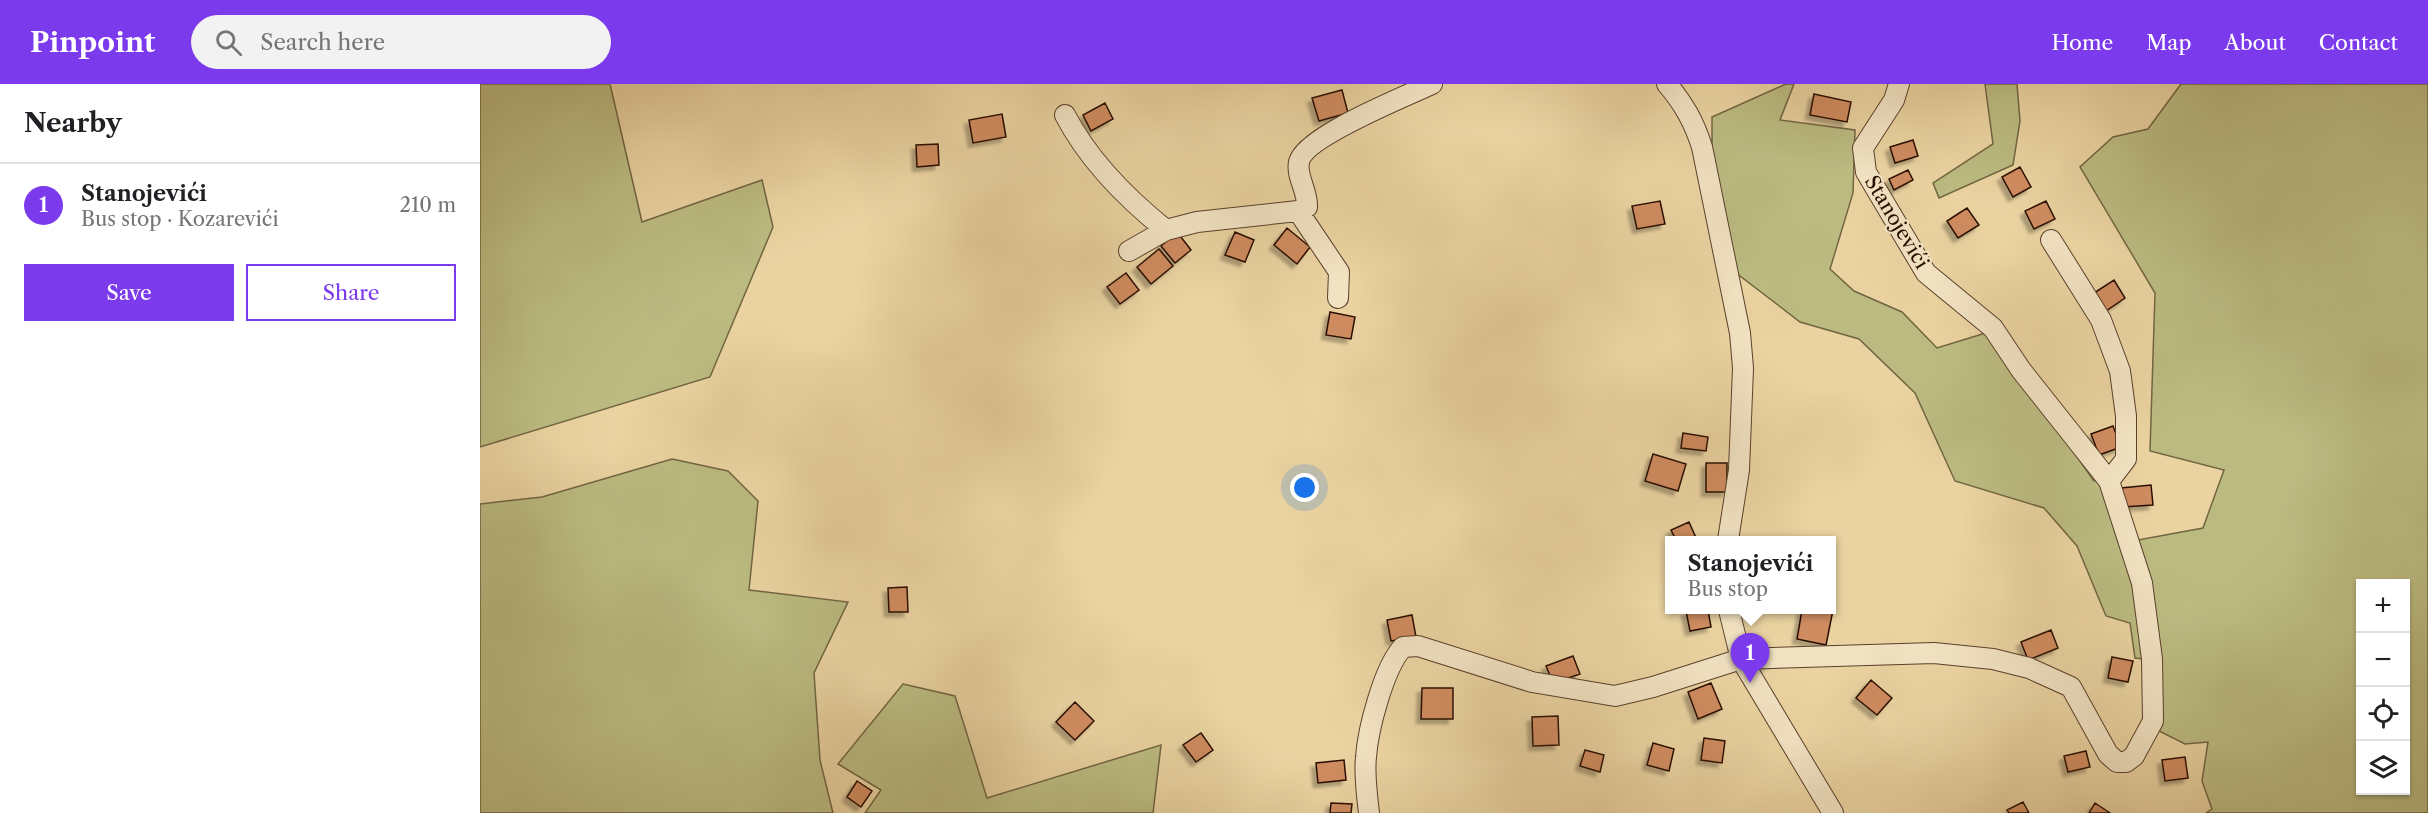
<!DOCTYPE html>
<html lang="en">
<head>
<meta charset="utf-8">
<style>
	:root { --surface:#fff; --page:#f2f2f2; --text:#202124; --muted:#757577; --line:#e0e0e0; --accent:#7c3aed }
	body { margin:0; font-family:"Libre Caslon Text",serif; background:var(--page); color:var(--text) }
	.controls { position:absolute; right:18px; bottom:18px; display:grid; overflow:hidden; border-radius:0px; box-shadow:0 2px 4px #0004 }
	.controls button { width:54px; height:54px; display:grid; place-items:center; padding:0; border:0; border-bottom:2px solid var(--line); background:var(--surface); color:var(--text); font:30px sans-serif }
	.you { position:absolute; left:825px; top:404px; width:21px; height:21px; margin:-15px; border:4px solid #fff; border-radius:50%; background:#1a73e8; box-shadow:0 0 0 9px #1a73e833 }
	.badge { display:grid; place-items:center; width:39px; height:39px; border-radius:50%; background:var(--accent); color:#fff; font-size:20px; font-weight:700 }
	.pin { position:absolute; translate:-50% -50px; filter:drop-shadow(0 2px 3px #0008) }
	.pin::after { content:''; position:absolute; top:32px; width:21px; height:18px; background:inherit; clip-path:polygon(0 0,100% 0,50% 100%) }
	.popup { position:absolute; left:1185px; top:452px; width:171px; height:78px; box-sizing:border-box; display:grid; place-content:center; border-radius:0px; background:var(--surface); filter:drop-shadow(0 2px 4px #0005); font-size:20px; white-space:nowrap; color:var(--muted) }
	.popup b { font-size:22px; color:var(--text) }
	.popup::after { content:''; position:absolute; left:50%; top:100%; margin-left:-12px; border:12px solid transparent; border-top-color:var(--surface) }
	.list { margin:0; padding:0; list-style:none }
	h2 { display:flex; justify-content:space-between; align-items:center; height:78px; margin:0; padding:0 24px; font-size:26px }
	h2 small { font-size:20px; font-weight:400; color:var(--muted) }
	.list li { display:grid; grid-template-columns:39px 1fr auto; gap:18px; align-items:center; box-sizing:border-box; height:84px; padding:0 24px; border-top:2px solid var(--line) }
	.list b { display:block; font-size:22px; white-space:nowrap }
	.list p { margin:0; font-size:20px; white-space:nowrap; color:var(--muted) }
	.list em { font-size:20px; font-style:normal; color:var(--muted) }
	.actions { display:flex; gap:12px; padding:18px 24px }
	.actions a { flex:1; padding:14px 0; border:2px solid var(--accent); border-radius:0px; text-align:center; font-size:21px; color:var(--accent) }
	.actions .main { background:var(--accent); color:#fff }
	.icon { flex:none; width:33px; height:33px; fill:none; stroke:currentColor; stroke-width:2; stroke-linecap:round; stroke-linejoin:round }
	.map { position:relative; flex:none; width:1948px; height:729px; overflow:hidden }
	header { display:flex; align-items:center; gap:36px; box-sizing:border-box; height:84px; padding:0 30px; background:var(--accent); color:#fff }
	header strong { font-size:28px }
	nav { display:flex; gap:33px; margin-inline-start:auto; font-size:21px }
	.search { width:420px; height:54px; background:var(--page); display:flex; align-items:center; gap:15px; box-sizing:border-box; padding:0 21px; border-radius:33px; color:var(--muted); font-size:22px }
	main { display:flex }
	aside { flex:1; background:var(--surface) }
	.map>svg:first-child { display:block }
	.green { fill:#bbbb81; stroke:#726542; stroke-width:1.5; fill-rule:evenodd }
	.building { fill:#cf8c60; stroke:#2a0f02; stroke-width:1.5; filter:url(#shadow) }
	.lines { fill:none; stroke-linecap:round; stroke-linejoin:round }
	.minor-casing { stroke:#5a402a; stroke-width:22 }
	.minor { stroke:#f1e2c2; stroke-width:20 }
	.labels { text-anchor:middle; stroke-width:4.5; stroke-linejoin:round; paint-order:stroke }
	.street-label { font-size:20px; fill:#2a0f02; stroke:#f1e2c2 }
</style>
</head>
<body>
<header>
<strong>Pinpoint</strong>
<div class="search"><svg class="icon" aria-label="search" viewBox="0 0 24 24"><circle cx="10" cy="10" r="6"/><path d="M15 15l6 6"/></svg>Search here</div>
<nav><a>Home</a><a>Map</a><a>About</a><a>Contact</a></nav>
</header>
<main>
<aside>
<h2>Nearby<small></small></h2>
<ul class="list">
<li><span class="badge">1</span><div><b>Stanojevići</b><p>Bus stop · Kozarevići</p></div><em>210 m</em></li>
</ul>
<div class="actions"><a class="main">Save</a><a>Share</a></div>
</aside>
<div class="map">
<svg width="1948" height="729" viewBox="0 0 1948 729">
	<defs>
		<filter id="shadow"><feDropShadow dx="-4.5" dy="4.5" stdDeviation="1.5" flood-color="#0004"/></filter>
	</defs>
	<rect width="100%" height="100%" fill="#ead3a1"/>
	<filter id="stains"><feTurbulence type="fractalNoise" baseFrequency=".00333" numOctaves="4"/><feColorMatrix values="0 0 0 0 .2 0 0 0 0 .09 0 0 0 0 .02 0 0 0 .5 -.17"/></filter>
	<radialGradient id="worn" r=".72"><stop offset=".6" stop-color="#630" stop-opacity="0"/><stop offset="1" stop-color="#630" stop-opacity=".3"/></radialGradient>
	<path class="green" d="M 0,0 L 130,0 L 162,138 L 282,96 L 293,143 L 230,293 L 0,363 Z
		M 1306,0 L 1314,0 L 1300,36 L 1375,46 L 1373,109 L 1350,185 L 1374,207 L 1422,228 L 1457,264 L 1509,248 L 1614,397 L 1629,397 L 1642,459 L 1723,444 L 1744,386 L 1670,367 L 1675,209 L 1600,83 L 1633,53 L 1668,45 L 1701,0 L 1948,0 L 1948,729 L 1726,729 L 1732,725 L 1722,697 L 1728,658 L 1705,660 L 1679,647 L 1675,576 L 1655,574 L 1650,539 L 1626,532 L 1597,462 L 1564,424 L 1475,397 L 1435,309 L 1379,255 L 1320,238 L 1251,185 L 1232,94 L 1232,33 ZM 1880,500 L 1926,500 L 1926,706 L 1880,706 Z
		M 1505,0 L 1537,0 L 1540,37 L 1533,81 L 1459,114 L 1453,99 L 1513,60 Z
		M 192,375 L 248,387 L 278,417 L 269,506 L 368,518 L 334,589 L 340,676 L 353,729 L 0,729 L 0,420 L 62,413 Z
		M 423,600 L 475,612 L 507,714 L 681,661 L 673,729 L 385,729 L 401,706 L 358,680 Z"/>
	<path class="building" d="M 862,6 L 868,29 L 839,37 L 832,14 Z
		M 1334,10 L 1371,18 L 1367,38 L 1330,31 Z
		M 625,19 L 633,35 L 611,47 L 603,31 Z
		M 522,30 L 526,53 L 493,59 L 489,36 Z
		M 1433,56 L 1438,72 L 1415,79 L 1410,63 Z
		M 458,60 L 459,81 L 437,83 L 436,61 Z
		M 1540,83 L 1551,103 L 1533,113 L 1522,93 Z
		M 1428,86 L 1433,96 L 1414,106 L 1409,95 Z
		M 1180,117 L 1185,140 L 1157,145 L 1152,122 Z
		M 1566,117 L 1575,135 L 1554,145 L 1545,127 Z
		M 1487,124 L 1499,141 L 1478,154 L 1467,137 Z
		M 807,144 L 830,163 L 817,180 L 794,161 Z
		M 697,148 L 711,166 L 695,179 L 681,162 Z
		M 755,148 L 774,156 L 765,178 L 745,171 Z
		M 679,165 L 693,182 L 671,200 L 657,183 Z
		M 646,189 L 659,206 L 640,220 L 627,203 Z
		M 1634,196 L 1645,214 L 1623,229 L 1611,211 Z
		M 850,228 L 875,233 L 871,255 L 846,251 Z
		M 1633,342 L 1641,363 L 1619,371 L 1611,350 Z
		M 1203,349 L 1228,353 L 1226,367 L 1201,364 Z
		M 1173,370 L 1206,380 L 1198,407 L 1165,397 Z
		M 1226,379 L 1247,379 L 1247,408 L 1226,408 Z
		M 1671,401 L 1673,421 L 1642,423 L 1641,404 Z
		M 1209,438 L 1217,456 L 1196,456 L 1191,446 Z
		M 427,503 L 428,528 L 409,528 L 408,504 Z
		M 1228,526 L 1231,543 L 1210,547 L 1206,527 Z
		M 1322,526 L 1353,526 L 1346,561 L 1317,555 Z
		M 932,531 L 936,553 L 911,557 L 907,536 Z
		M 1571,546 L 1578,564 L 1548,576 L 1541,558 Z
		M 1093,572 L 1100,590 L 1073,599 L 1066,582 Z
		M 1632,573 L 1653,577 L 1648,598 L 1628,594 Z
		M 1391,596 L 1412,614 L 1397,631 L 1376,614 Z
		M 1231,599 L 1242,625 L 1218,635 L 1208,608 Z
		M 942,604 L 973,604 L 973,635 L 941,635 Z
		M 595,618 L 614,637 L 595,656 L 576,638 Z
		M 1078,632 L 1079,661 L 1053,662 L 1052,633 Z
		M 721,649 L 733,666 L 716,678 L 703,661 Z
		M 1224,654 L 1245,657 L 1242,679 L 1221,676 Z
		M 1173,659 L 1194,665 L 1189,687 L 1167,681 Z
		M 1105,666 L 1124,671 L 1120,688 L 1100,682 Z
		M 1606,667 L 1610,683 L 1588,688 L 1584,672 Z
		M 1705,673 L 1708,694 L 1685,697 L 1682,676 Z
		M 864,676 L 866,696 L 838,699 L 836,679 Z
		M 377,697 L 392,707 L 381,723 L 367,713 Z
		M 1543,718 L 1549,729 L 1529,729 L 1527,726 Z
		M 851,719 L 872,720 L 871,729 L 850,729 Z
		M 1615,719 L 1630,729 L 1609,729 Z"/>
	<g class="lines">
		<defs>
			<path id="minor" d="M 1187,0 C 1204,20 1214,38 1222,63 L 1260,249 L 1263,284 L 1259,386 L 1248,456
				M 585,31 C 609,77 646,114 686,146
				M 818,127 L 859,188 L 858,214
				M 1571,156 L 1621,236 L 1640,287 L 1646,332 L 1646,375 L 1629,397
				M 649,167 L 686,146 L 717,138 L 818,127 L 827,123 C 828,107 816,93 819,78 C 824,53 926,12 952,0
				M 1249,526 L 1261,575 L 1353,729
				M 889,729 C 887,711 884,691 886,673 C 888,645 904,583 923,563 L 938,562 L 1052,598 L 1135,612 L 1173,603 L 1261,575 L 1454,569 L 1513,575 L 1549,584 L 1591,603 L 1628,670 L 1637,678 L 1646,678 L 1654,672 L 1673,637 L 1672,575 L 1662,499 L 1629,397 L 1541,286 L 1513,244 L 1446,189 L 1386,88 L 1383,64 L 1414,16 L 1419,0"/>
		</defs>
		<use href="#minor" class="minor-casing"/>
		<use href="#minor" class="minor"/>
	</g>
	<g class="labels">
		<g class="street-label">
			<text transform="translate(1417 138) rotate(59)" y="7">Stanojevići</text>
		</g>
	</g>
	<rect width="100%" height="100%" filter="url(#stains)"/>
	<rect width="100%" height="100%" fill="url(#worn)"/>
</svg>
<div class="controls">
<button>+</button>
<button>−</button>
<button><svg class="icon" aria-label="locate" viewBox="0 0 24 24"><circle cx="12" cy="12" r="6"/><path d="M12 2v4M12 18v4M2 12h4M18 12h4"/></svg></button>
<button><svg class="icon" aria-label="layers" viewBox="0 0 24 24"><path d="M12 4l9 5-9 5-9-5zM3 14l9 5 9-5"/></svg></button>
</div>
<div class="you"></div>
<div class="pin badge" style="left:1270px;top:599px">1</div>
<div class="popup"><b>Stanojevići</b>Bus stop</div>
</div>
</main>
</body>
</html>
